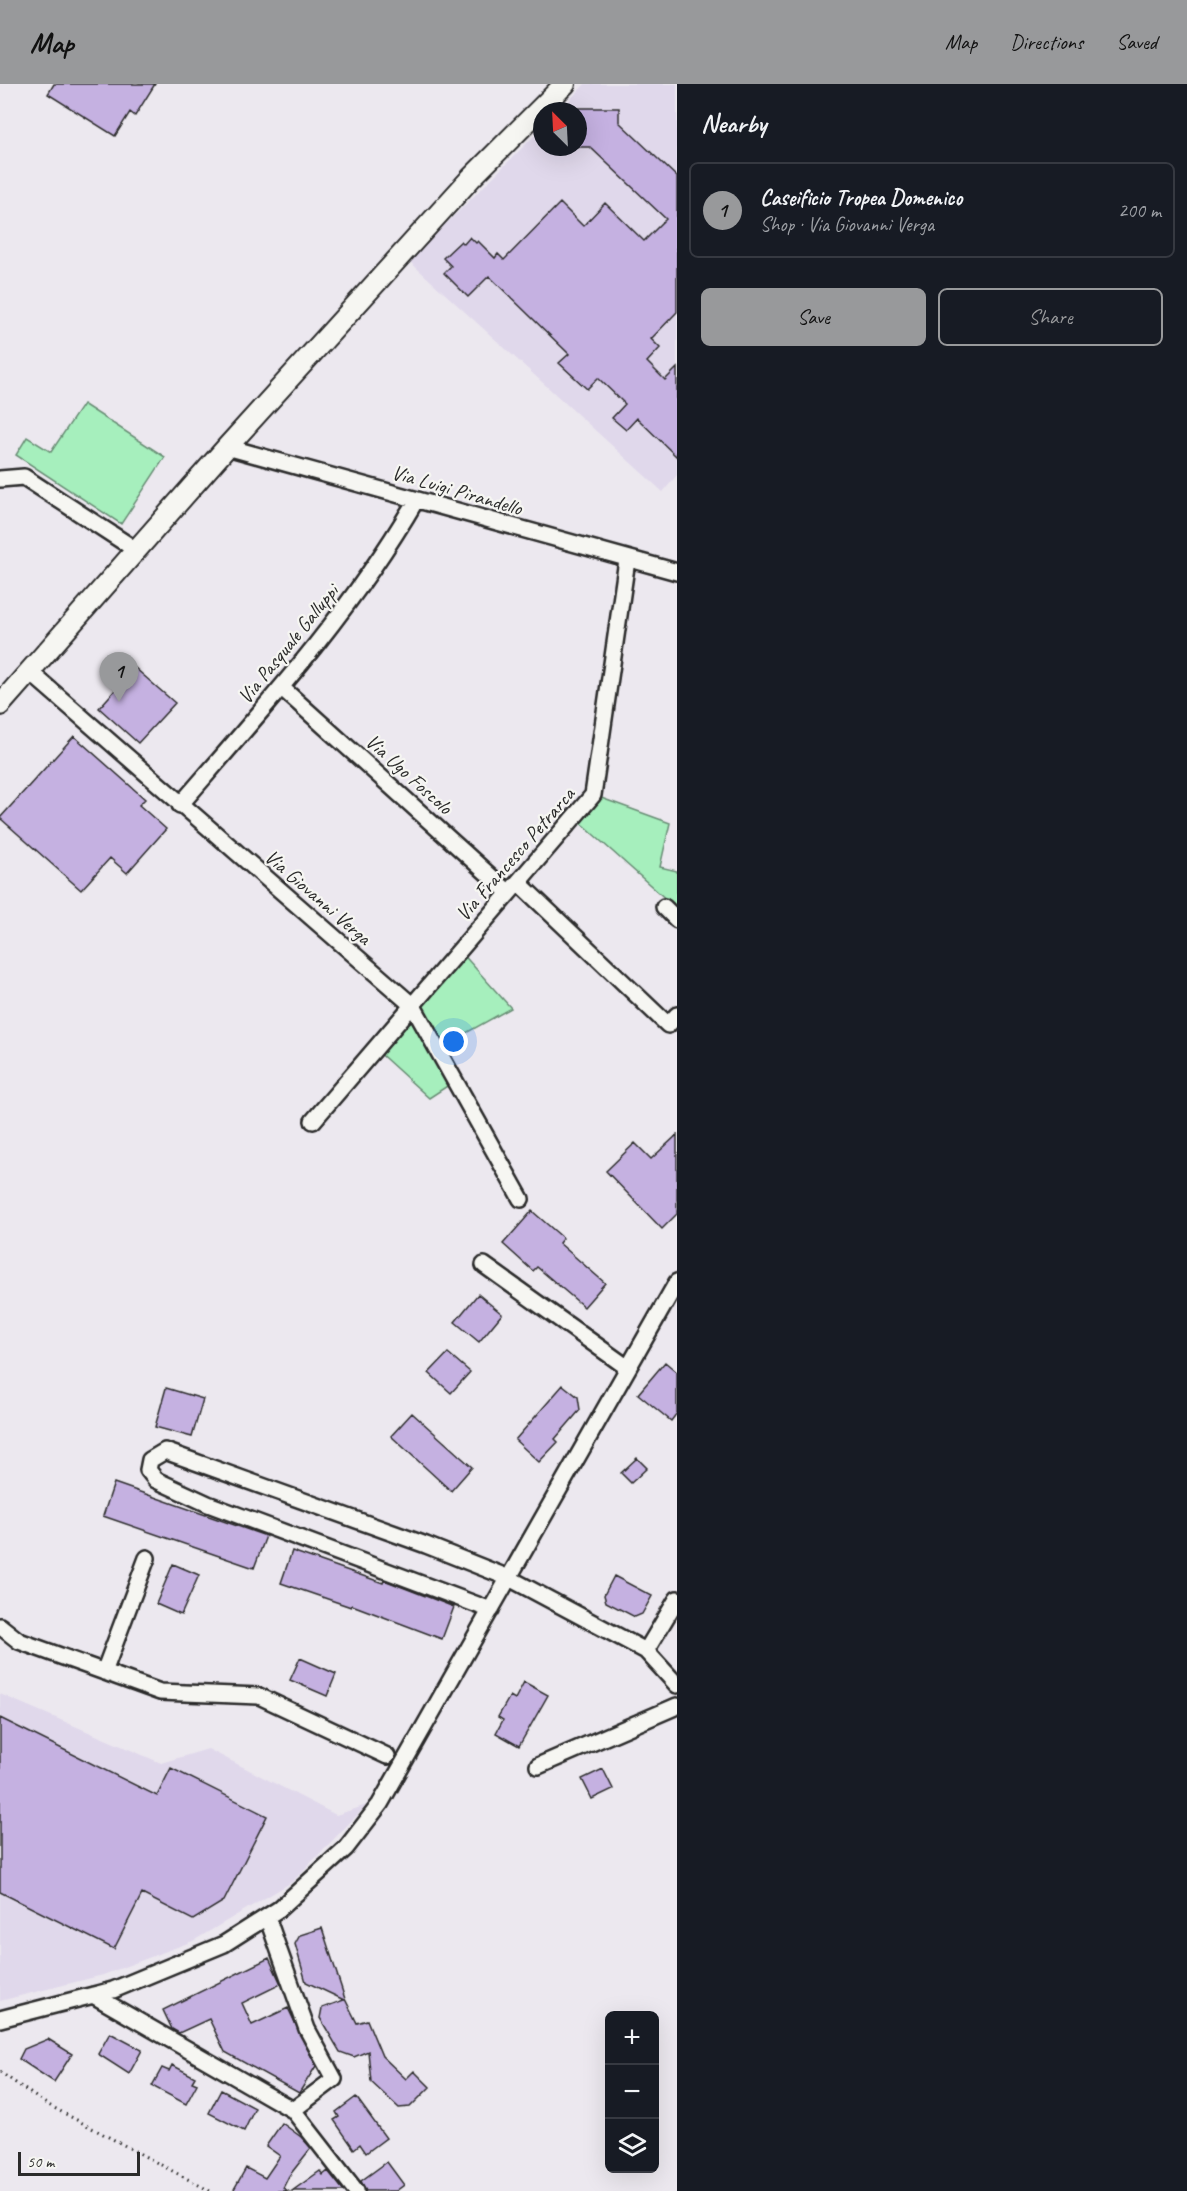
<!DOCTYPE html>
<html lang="en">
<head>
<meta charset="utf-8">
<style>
	:root { --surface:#171b24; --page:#242831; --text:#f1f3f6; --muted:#9ea1a6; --line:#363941; --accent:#98999b }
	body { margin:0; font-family:Caveat,sans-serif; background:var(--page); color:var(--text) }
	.controls { position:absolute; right:18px; bottom:18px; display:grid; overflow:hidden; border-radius:9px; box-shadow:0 6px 24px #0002 }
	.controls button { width:54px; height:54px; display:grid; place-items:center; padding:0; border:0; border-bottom:2px solid var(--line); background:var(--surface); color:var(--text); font:30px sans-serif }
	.compass { position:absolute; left:533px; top:18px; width:54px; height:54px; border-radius:50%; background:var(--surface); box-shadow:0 6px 24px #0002; rotate:336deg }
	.scale { position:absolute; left:18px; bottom:15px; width:122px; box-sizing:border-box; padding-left:6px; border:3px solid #2b2b2b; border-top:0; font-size:16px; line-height:21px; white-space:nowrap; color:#2b2b2b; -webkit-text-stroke:4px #f6f6f2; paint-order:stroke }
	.you { position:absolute; left:454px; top:958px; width:21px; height:21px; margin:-15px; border:4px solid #fff; border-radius:50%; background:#1a73e8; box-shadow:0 0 0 9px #1a73e833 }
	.badge { display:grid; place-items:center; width:39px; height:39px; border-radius:50%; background:var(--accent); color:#111; font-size:20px; font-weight:700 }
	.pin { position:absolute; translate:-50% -50px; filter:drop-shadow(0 2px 3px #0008) }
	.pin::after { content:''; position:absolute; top:32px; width:21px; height:18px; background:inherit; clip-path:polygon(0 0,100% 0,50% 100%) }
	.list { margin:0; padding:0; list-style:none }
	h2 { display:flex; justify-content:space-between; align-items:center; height:78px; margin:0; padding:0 24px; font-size:26px }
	h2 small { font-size:20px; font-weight:400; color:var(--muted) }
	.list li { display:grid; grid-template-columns:39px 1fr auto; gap:18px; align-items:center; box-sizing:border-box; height:96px; margin:0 12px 12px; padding:0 12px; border:2px solid var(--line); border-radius:9px }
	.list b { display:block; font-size:22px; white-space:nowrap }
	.list p { margin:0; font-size:20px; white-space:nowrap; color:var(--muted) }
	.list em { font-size:20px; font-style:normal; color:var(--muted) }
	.actions { display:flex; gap:12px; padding:18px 24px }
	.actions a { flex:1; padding:14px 0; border:2px solid var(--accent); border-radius:9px; text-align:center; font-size:21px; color:var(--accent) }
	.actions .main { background:var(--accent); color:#111 }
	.icon { flex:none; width:33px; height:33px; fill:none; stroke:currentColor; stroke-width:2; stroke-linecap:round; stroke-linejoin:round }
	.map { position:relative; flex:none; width:677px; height:2107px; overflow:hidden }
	header { display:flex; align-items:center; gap:36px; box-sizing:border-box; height:84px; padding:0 30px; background:var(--accent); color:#111 }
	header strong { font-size:28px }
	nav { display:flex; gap:33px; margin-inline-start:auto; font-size:21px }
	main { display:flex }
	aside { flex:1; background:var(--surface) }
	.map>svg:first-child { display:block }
	.built { fill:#e0d8eb }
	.green { fill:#a6efbd; stroke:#688d74; stroke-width:1.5 }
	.building { fill:#c5b1e1; stroke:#2b2b2b; stroke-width:1.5 }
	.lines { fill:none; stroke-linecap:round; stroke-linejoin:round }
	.minor-casing { stroke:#2b2b2b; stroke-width:20 }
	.major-casing { stroke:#2b2b2b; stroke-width:24 }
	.path { stroke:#2b2b2b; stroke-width:3; stroke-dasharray:1.5 4.5; stroke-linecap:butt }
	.minor { stroke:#f6f6f2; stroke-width:15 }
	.major { stroke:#f6f6f2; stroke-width:20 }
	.labels { text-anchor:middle; stroke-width:4.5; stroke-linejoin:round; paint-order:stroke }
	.street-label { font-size:21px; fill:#2b2b2b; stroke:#f6f6f2 }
</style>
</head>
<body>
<header>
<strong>Map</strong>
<nav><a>Map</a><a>Directions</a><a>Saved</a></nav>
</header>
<main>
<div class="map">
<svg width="677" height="2107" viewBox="0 0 677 2107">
	<rect width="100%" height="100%" fill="#ece8ef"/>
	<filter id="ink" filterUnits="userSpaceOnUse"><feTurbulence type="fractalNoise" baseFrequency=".0167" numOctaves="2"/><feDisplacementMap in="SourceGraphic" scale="12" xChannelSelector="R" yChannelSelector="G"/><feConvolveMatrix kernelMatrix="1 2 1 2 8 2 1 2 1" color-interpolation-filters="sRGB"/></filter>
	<g filter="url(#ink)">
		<path class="built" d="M 585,0 L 677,0 L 677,391 L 663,408 L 409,177 L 542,44 L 542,63 L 578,63 L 578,27 L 559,27 Z
			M 0,1610 L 161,1679 L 208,1665 L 336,1731 L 367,1721 L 292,1798 L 193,1857 L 103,1891 L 0,1917 Z"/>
		<path class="green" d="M 83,320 L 165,373 L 121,440 L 16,371 L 27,353 L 51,368 Z
			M 593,711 L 670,739 L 660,783 L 677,787 L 677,825 L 575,734 Z
			M 460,867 L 511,924 L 437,965 L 455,997 L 429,1014 L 375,965 Z"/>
		<path class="building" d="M 54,0 L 155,0 L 135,32 L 130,28 L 115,52 L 48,10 Z
			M 578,24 L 619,24 L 619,38 L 677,93 L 677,228 L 651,255 L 660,264 L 647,278 L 665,296 L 677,284 L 677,373 L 637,334 L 626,346 L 612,334 L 625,320 L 598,294 L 587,305 L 559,279 L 569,270 L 489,192 L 468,213 L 444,189 L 451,182 L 443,174 L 461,157 L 464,160 L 470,153 L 476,159 L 478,157 L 495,174 L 498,170 L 504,176 L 560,119 L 583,142 L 605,119 L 644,157 L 666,135 L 590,63 L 578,63 Z
			M 135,584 L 175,619 L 138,659 L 99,624 Z
			M 74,652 L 145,715 L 139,721 L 166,745 L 127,789 L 110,774 L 81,806 L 0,734 Z
			M 677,1051 L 677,1130 L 662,1145 L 606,1087 L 635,1059 L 651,1075 Z
			M 532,1127 L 563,1154 L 559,1159 L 605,1199 L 584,1223 L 537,1183 L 533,1187 L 503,1160 Z
			M 478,1210 L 502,1230 L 479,1258 L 455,1238 Z
			M 448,1269 L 470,1288 L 451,1309 L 429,1289 Z
			M 665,1278 L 677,1288 L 677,1329 L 671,1337 L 638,1310 Z
			M 563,1301 L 578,1313 L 580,1326 L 555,1355 L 558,1358 L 539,1378 L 515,1356 Z
			M 166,1304 L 203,1315 L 192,1353 L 155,1343 Z
			M 412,1329 L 472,1383 L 451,1407 L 391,1352 Z
			M 637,1374 L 647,1384 L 631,1399 L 621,1389 Z
			M 114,1399 L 266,1452 L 254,1484 L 103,1432 Z
			M 292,1467 L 383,1499 L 384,1496 L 454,1523 L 442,1555 L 352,1521 L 351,1523 L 281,1499 Z
			M 173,1480 L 199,1491 L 181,1531 L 156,1520 Z
			M 614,1492 L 652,1512 L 642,1530 L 635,1533 L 606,1518 L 604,1511 Z
			M 300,1574 L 336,1590 L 327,1612 L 290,1596 Z
			M 524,1598 L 548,1611 L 519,1662 L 496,1649 L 503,1636 L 498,1633 L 510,1612 L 515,1615 Z
			M 0,1634 L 157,1712 L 171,1684 L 267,1732 L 224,1817 L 193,1836 L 142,1810 L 114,1865 L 0,1808 Z
			M 603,1685 L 613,1705 L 592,1715 L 582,1695 Z
			M 322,1844 L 345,1915 L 357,1939 L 367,1936 L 382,1972 L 406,1995 L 414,1987 L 430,2003 L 410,2023 L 399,2024 L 371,1998 L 368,1967 L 354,1973 L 340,1968 L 320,1934 L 322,1924 L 344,1916 L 306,1898 L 295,1860 L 300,1851 Z
			M 269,1874 L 281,1900 L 242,1919 L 252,1941 L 288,1924 L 316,1982 L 299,2009 L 225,1968 L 209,1935 L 179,1949 L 172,1945 L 163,1926 Z
			M 110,1949 L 142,1966 L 129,1990 L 98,1970 Z
			M 48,1955 L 72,1970 L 54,1998 L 19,1975 L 24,1965 Z
			M 172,1981 L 195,1993 L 192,1998 L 197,2000 L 186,2020 L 152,2002 L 162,1984 L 169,1987 Z
			M 221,2006 L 255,2024 L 244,2047 L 209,2029 Z
			M 356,2013 L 386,2054 L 366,2069 L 360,2060 L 354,2065 L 334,2036 L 339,2033 L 336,2028 Z
			M 282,2039 L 301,2053 L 311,2064 L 289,2092 L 283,2104 L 288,2107 L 233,2107 L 246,2084 L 265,2094 L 280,2072 L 266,2062 Z
			M 387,2078 L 404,2101 L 396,2107 L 366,2107 L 361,2097 Z
			M 320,2087 L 323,2091 L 328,2087 L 344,2107 L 292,2107 Z"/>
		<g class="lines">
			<defs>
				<path id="minor" d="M 227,363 L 677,488
					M 0,395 L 24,393 L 136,466
					M 30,588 L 413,922 L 521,1115
					M 282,604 L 508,808
					M 180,721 C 264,624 351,528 416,416
					M 519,799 L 668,941 L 677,931
					M 664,823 L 677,836
					M 313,1037 L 593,711 L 627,476
					M 484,1181 L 628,1284
					M 491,1526 L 208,1420 L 156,1396 L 148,1386 L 150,1376 L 165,1367 L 426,1461 L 509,1494 L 646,1567 L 677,1601
					M 0,1542 L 19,1557 L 160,1608 L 259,1612 L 387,1672
					M 646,1567 L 677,1515
					M 104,1588 L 147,1474
					M 538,1682 L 677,1622
					M 267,1833 L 307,1945 L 334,1995 L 293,2026
					M 93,1911 L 293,2026 L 356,2107
					M 0,1935 L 113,1906 L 224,1860 L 279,1825 L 346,1764 L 380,1720 L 677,1198"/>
				<path id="major" d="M 0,621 L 227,363 L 471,94 L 565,0"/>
			</defs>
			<use href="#minor" class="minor-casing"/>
			<use href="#major" class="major-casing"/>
			<path class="path" d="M 0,1988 L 43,2018 L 210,2107"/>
			<use href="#minor" class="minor"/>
			<use href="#major" class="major"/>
		</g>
	</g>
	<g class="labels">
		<g class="street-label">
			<text transform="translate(457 406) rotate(16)" y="7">Via Luigi Pirandello</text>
			<text transform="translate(288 560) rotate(-51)" y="7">Via Pasquale Galluppi</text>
			<text transform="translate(409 690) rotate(42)" y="7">Via Ugo Foscolo</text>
			<text transform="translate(515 770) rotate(-49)" y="7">Via Francesco Petrarca</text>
			<text transform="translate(318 813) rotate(41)" y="7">Via Giovanni Verga</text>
		</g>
	</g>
</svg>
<div class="controls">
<button>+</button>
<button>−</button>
<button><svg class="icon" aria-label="layers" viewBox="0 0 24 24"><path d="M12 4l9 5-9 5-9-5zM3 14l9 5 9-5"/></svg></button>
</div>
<svg class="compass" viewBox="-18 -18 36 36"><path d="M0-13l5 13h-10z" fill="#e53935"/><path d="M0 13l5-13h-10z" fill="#9ea1a6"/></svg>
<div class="scale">50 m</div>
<div class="you"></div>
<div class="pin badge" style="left:119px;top:618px">1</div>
</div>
<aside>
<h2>Nearby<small></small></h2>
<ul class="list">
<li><span class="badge">1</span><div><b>Caseificio Tropea Domenico</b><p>Shop · Via Giovanni Verga</p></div><em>200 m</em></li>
</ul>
<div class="actions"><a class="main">Save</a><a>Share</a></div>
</aside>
</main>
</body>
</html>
